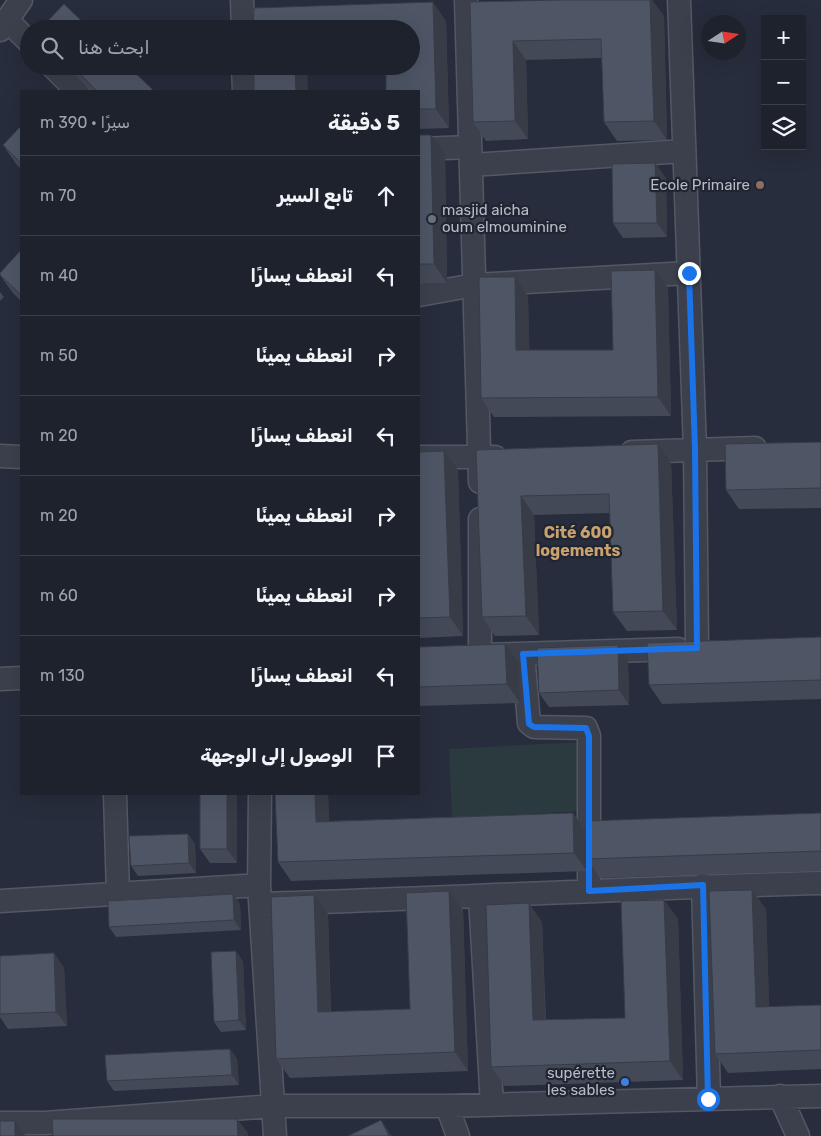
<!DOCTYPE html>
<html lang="ar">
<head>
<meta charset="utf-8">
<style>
	:root { --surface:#1d222d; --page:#252a35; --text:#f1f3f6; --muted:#a0a4aa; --line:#3b3f49 }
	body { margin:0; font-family:Rubik,"Noto Sans Arabic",sans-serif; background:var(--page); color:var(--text); direction:rtl }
	.controls { position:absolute; right:15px; top:15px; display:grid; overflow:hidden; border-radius:0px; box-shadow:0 5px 20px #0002 }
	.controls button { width:45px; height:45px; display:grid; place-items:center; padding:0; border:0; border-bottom:1px solid var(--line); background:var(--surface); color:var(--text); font:25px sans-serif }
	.compass { position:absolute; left:701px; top:15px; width:45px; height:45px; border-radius:50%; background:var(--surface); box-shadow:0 5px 20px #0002; rotate:78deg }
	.stop { position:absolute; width:15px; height:15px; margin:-11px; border:4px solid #1a73e8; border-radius:50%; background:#fff }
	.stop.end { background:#1a73e8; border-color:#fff; box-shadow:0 1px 5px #0008 }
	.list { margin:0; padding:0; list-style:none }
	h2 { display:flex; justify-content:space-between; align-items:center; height:65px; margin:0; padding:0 20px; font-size:21px }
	h2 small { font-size:16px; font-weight:400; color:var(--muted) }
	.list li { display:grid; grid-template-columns:32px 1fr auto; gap:15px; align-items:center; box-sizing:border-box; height:80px; padding:0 20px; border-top:1px solid var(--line) }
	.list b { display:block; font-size:19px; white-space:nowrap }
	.list em { font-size:16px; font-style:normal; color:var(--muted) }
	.icon { flex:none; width:28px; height:28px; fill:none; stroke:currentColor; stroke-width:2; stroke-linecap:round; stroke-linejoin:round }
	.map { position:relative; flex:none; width:821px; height:1136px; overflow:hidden; direction:ltr }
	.search { position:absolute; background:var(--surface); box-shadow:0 5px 20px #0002; left:20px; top:20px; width:400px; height:55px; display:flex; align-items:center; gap:12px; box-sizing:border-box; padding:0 18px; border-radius:28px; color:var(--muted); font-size:19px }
	.panel { position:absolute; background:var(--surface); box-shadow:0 5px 20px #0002; left:20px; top:90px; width:400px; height:705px; border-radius:0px; direction:rtl }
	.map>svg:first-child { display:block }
	.green { fill:#2a3a3e }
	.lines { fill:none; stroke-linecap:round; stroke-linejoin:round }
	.minor-casing { stroke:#535864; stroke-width:25 }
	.minor { stroke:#3b404c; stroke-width:22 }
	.wall { fill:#434957 }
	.shaded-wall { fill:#373c47 }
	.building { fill:#4e5565; stroke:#373c47 }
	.route { stroke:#1a73e8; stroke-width:6 }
	.education-dot { fill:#8d6e63; stroke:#202531; stroke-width:2 }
	.worship-dot { fill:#6b7280; stroke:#202531; stroke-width:2 }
	.shop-dot { fill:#3f7fe0; stroke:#202531; stroke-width:2 }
	.labels { text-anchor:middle; stroke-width:4.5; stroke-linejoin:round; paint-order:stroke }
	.poi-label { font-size:15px; fill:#b7bbc7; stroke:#202531; text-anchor:end }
	.neighbourhood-label { font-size:16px; font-weight:bold; fill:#c9a270; stroke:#202531 }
</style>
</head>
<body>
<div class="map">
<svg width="821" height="1136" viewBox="0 0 821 1136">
	<rect width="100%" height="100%" fill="#272d3c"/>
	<path class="green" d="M 581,742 L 585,811 L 452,818 L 449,749 Z"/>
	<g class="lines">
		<defs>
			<path id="minor" d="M 242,0 L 243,29
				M 466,0 L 480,482
				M 679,0 L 695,449 L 697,648
				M 8,21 L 29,42
				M 0,30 L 21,0
				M 52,66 L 77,91
				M 243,66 L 244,91
				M 419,149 L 470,147
				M 471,165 L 684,151
				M 419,295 L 474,285 L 689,273
				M 632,452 L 755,448
				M 0,456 L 21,457
				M 419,457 L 495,457
				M 480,519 L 480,655
				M 523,654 L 529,723 L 534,727 L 586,728 L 589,736 L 589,891
				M 482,655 L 678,649
				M 0,679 L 21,678
				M 115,794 L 118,895
				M 260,794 L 259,885 L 275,1136
				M 703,885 L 709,1099
				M 480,897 L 492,1105
				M 0,901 L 259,885
				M 261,904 C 448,898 634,888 821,883
				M 780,1096 L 798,1136
				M 447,1106 L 458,1136
				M 0,1123 L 45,1123 L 272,1106 L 447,1106 L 821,1096"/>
		</defs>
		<use href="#minor" class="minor-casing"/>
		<use href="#minor" class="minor"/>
	</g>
	<path class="wall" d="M 559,0 L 652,0 L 664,16 L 667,140 L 617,141 L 604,122 L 602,58 L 526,60 L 528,139 L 486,141 L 473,122 L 470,2 Z
		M 446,21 L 449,128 L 419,129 L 419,91 L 411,29 Z
		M 66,66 L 128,66 L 154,91 L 91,91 Z
		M 21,126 L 21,169 L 16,164 L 3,145 Z
		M 419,135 L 445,154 L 447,283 L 419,283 Z
		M 655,163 L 666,178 L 667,237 L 623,238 L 613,223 Z
		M 21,250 L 21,301 L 12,292 L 0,275 Z
		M 655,270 L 668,288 L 671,416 L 494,417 L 481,398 L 528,296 L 529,350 L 613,350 Z
		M 0,292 L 4,297 L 0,301 Z
		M 821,442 L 821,508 L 739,509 L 726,490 Z
		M 476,450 L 671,463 L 677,630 L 627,631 L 613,612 L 610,513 L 534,515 L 539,635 L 495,636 L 482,617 Z
		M 419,452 L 458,470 L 463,636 L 419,638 Z
		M 821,637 L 821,699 L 662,704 L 649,685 Z
		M 618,645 L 628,660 L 629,705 L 549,707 L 539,693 Z
		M 419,647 L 519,663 L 520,703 L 419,706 Z
		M 200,794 L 237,794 L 237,863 L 210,863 L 200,849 Z
		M 275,794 L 328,794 L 329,821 L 573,813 L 586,832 L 821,813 L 821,871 L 600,878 L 587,859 L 587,871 L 291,881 L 278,862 Z
		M 188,834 L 195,844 L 196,873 L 138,876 L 131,866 Z
		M 449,891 L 463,910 L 468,1071 L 290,1078 L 276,1059 L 328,914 L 331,1012 L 410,1009 Z
		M 664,900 L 678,919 L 683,1080 L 505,1086 L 491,1067 L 542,922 L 546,1020 L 625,1018 Z
		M 240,904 L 241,930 L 116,937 L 109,927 Z
		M 766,909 L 769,1007 L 821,1005 L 821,1069 L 728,1073 L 715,1054 Z
		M 54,953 L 64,968 L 67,1026 L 8,1029 L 0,1017 L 0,956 Z
		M 243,961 L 246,1030 L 221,1032 L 214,1022 Z
		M 230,1049 L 237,1059 L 239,1085 L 114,1091 L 107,1081 Z"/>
	<path class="shaded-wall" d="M 650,0 L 652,0 L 664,16 L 667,140 L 654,121 Z
		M 433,2 L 446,21 L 449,128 L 436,109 Z
		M 513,41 L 526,60 L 528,139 L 515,121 Z
		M 295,66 L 307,66 L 308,91 L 296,91 Z
		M 431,135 L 445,154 L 447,283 L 434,264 Z
		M 655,163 L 666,178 L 667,237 L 657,223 Z
		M 655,270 L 668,288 L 671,416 L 658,397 Z
		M 515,277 L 528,296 L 530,369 L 516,350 Z
		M 658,444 L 671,463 L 677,630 L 663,611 Z
		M 444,451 L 458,470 L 463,636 L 450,617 Z
		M 521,496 L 534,515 L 539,635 L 526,616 Z
		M 505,644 L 519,663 L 520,703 L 507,684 Z
		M 618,645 L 628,660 L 629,705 L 619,690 Z
		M 227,794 L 237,794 L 237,863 L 227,849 Z
		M 315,794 L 328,794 L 330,841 L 316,822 Z
		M 573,813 L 586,832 L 587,871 L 574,853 Z
		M 188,834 L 195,844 L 196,873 L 189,863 Z
		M 752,890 L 766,909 L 770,1026 L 756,1007 Z
		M 449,891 L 463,910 L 468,1071 L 455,1052 Z
		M 233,894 L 240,904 L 241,930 L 234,920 Z
		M 314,895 L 328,914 L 331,1031 L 318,1012 Z
		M 664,900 L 678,919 L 683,1080 L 670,1061 Z
		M 529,903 L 542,922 L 546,1039 L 533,1020 Z
		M 236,951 L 243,961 L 246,1030 L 239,1020 Z
		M 54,953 L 64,968 L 67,1026 L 56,1012 Z
		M 230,1049 L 237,1059 L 239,1085 L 232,1075 Z
		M 237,1119 L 248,1133 L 248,1136 L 238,1136 Z
		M 381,1120 L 392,1136 L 389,1136 Z
		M 15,1121 L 25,1135 L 25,1136 L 15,1136 Z"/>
	<path class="building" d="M 559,0 L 650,0 L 654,121 L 604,122 L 601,39 L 513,41 L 515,121 L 473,122 L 470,2 Z
		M 433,2 L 436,109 L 419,109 L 419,91 L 386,91 L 386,66 L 411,66 L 411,29 L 253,29 L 254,8 Z
		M 64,4 L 90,29 L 40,29 Z
		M 72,66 L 128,66 L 154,91 L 97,91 Z
		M 254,66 L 295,66 L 296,91 L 254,91 Z
		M 21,126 L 21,163 L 3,145 Z
		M 419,135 L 431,135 L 434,264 L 419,264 Z
		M 655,163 L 657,223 L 613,223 L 612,164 Z
		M 21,250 L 21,295 L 0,275 L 0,273 Z
		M 655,270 L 658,397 L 481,398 L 479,277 L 515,277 L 516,350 L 613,350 L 611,271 Z
		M 821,442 L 821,488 L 726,490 L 725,444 Z
		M 658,444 L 663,611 L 613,612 L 609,494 L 521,496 L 526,616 L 482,617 L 476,450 Z
		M 444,451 L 450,617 L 419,618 L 419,452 Z
		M 821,637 L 821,680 L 649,685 L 647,643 Z
		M 505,644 L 507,684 L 419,687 L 419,647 Z
		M 618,645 L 619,690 L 539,693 L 537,648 Z
		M 200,794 L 227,794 L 227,849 L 200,849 Z
		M 275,794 L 315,794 L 316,822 L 573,813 L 574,853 L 278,862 Z
		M 821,813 L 821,851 L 587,859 L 585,821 Z
		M 188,834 L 189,863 L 131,866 L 129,836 Z
		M 752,890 L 756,1007 L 821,1005 L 821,1050 L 715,1054 L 709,891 Z
		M 449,891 L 455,1052 L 276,1059 L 271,897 L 314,895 L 318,1012 L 410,1009 L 406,893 Z
		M 233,894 L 234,920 L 109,927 L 108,901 Z
		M 664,900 L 670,1061 L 491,1067 L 486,905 L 529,903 L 533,1020 L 625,1018 L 621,901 Z
		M 236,951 L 239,1020 L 214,1022 L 211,952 Z
		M 54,953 L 56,1012 L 0,1014 L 0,956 Z
		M 230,1049 L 232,1075 L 107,1081 L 105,1055 Z
		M 52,1119 L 237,1119 L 238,1136 L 53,1136 Z
		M 381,1120 L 389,1136 L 348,1136 Z
		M 0,1121 L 15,1121 L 15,1136 L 0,1136 Z"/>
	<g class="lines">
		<path class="route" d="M 689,273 L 695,449 L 697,648 L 523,654 L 529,724 L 534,727 L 586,728 L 589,736 L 589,891 L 703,885 L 708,1099"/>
	</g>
	<circle class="education-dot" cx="760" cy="185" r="5"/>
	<circle class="worship-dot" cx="432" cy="219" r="5"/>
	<circle class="shop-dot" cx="625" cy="1082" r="5"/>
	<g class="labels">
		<g class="poi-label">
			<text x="750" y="190">Ecole Primaire</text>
			<text x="442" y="215" text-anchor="start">masjid aicha<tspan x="442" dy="17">oum elmouminine</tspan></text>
			<text x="615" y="1078">supérette<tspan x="615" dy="17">les sables</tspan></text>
		</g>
		<g class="neighbourhood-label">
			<text x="578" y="538">Cité 600<tspan x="578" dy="18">logements</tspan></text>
		</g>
	</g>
</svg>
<div class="controls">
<button>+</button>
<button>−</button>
<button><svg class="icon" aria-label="layers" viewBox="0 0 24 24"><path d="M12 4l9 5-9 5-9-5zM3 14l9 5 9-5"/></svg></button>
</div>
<svg class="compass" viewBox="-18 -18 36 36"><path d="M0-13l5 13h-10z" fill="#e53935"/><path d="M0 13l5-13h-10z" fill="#a0a4aa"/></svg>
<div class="stop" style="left:708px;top:1099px"></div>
<div class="stop end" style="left:689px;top:273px"></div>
<div class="search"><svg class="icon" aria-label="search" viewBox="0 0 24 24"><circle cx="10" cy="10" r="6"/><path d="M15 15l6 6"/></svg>ابحث هنا</div>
<section class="panel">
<h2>5 دقيقة<small>سيرًا · 390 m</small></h2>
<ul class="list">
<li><svg class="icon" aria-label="ahead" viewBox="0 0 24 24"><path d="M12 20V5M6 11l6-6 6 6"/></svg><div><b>تابع السير</b></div><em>70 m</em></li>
<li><svg class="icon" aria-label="left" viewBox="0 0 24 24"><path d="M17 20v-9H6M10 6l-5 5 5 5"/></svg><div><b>انعطف يسارًا</b></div><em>40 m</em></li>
<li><svg class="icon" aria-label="right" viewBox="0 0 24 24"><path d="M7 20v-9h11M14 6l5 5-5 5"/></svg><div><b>انعطف يمينًا</b></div><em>50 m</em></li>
<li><svg class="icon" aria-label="left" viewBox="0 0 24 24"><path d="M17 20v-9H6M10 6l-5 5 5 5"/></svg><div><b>انعطف يسارًا</b></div><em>20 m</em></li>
<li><svg class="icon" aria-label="right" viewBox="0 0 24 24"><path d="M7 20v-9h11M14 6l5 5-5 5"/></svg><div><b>انعطف يمينًا</b></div><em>20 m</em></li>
<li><svg class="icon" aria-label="right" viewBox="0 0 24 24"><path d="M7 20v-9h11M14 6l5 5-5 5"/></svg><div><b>انعطف يمينًا</b></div><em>60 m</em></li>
<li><svg class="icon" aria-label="left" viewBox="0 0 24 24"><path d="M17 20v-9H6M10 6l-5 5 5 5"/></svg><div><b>انعطف يسارًا</b></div><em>130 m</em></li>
<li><svg class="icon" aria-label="arrive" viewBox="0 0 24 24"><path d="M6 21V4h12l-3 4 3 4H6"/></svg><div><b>الوصول إلى الوجهة</b></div></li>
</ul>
</section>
</div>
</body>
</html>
